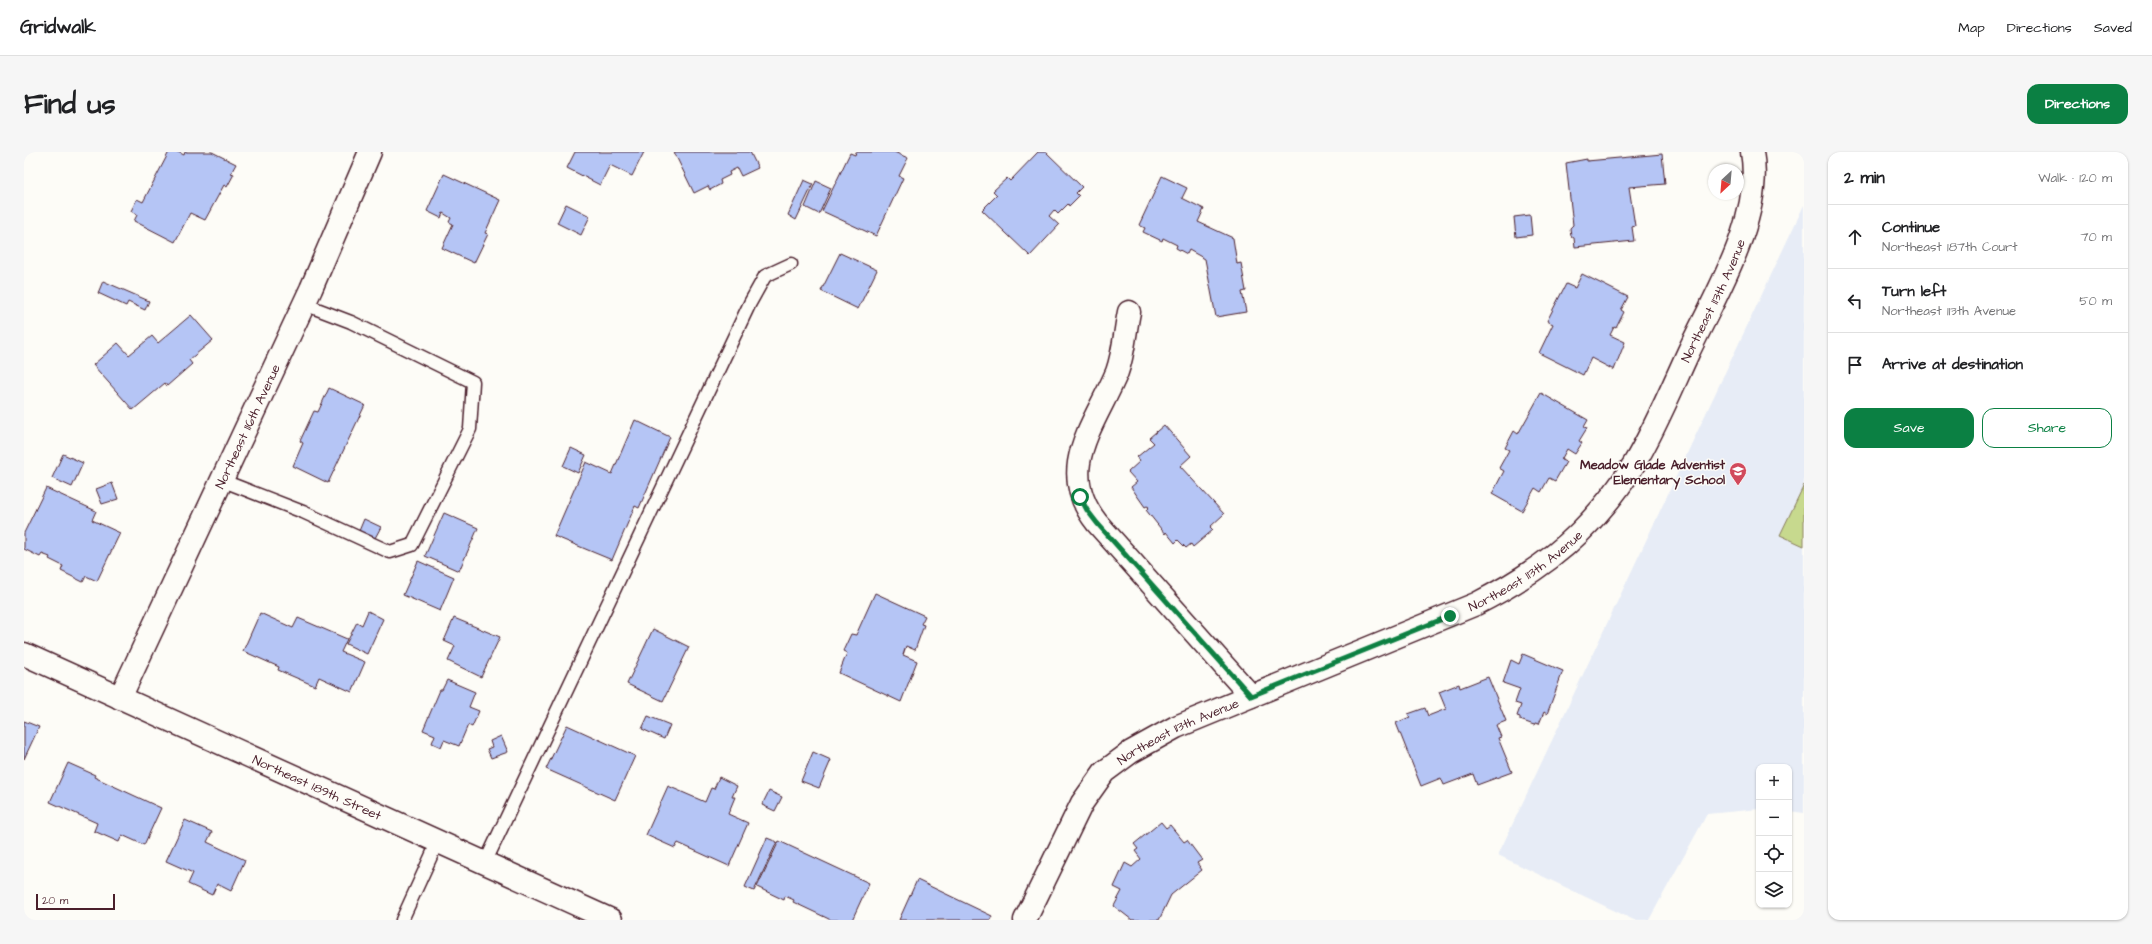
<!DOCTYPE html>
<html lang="en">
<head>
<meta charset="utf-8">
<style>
	:root { --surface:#fff; --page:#f6f6f6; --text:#202124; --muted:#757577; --line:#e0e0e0; --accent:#0b8043 }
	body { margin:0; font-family:"Architects Daughter",sans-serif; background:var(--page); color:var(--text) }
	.controls { position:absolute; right:12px; bottom:12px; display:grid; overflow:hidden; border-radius:8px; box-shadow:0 1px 3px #0004 }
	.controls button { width:36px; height:36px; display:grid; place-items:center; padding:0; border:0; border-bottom:1px solid var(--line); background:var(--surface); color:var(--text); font:20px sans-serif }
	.compass { position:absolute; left:1684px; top:12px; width:36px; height:36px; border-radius:50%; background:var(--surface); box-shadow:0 1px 3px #0004; rotate:206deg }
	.scale { position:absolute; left:12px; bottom:10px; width:79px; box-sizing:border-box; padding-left:4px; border:2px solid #4a1f2b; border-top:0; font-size:11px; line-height:14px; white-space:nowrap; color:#4a1f2b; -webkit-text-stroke:3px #fdfcf7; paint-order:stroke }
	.stop { position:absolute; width:12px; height:12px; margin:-9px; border:3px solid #0b8043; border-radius:50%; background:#fff }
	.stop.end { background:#0b8043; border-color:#fff; box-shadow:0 1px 4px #0008 }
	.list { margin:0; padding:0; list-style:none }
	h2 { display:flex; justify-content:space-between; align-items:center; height:52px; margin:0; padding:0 16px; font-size:17px }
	h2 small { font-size:13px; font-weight:400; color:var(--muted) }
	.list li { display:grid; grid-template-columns:26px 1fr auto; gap:12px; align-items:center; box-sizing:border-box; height:64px; padding:0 16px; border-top:1px solid var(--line) }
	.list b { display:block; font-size:15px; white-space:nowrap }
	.list p { margin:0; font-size:13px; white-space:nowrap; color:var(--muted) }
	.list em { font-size:13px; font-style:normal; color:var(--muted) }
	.actions { display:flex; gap:8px; padding:12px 16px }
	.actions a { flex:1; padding:9px 0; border:1px solid var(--accent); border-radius:12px; text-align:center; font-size:14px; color:var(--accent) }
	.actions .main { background:var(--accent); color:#fff }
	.icon { flex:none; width:22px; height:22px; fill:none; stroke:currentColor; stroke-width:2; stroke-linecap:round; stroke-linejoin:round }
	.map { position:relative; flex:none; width:1780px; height:768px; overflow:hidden; border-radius:12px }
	header { display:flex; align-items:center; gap:24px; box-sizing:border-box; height:56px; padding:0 20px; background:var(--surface); border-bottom:1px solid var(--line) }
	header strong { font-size:19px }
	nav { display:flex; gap:22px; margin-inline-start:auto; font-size:14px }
	.intro { display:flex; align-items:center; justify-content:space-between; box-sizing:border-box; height:96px; padding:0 24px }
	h1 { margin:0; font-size:28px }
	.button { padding:10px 18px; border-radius:12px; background:var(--accent); color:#fff; font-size:14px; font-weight:700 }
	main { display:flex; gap:24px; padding:0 24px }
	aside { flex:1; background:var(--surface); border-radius:12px; box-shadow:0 1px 3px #0004 }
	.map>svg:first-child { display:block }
	.built { fill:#e7ecf6 }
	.green { fill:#c7d98e; stroke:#887c5c }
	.building { fill:#b5c5f5; stroke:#4a1f2b }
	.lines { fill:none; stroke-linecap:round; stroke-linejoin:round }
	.service-casing { stroke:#4a1f2b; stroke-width:15 }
	.minor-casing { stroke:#4a1f2b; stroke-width:25 }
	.tertiary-casing { stroke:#4a1f2b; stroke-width:25 }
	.service { stroke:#fdfcf7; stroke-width:12 }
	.minor { stroke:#fdfcf7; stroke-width:22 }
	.tertiary { stroke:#fdfcf7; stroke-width:22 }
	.route { stroke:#0b8043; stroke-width:5 }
	.labels { text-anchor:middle; stroke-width:3; stroke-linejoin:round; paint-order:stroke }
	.street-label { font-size:13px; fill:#4a1f2b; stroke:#fdfcf7 }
	.poi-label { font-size:13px; font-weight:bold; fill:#4a1f2b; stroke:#fdfcf7; text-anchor:end }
</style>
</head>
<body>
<header>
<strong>Gridwalk</strong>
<nav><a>Map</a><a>Directions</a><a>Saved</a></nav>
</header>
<div class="intro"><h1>Find us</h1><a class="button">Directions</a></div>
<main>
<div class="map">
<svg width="1780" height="768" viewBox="0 0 1780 768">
	<rect width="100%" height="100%" fill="#fdfcf7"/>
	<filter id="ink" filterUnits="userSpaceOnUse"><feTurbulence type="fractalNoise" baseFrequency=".025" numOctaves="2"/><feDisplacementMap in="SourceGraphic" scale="8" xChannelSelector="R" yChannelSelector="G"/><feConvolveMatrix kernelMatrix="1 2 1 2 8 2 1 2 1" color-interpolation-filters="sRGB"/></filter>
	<g filter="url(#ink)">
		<path class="built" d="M 1780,53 L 1780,661 L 1765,659 L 1765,615 L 1735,615 L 1735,657 L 1683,662 L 1625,768 L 1610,768 L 1474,703 Z"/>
		<path class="green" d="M 1780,333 L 1780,394 L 1756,383 Z"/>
		<path class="building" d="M 145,0 L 154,0 L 160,3 L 161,0 L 188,0 L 212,12 L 207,21 L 210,22 L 203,35 L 200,33 L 181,68 L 166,61 L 151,90 L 110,69 L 113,63 L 107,59 L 113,47 L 119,50 Z
			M 551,0 L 620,0 L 608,24 L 586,13 L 576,33 L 543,16 Z
			M 650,0 L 726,0 L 734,16 L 717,24 L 713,16 L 705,20 L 706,23 L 696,28 L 697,32 L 686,38 L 684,34 L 670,41 Z
			M 832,0 L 870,0 L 884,6 L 875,24 L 879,26 L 852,84 L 798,59 L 826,1 L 831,3 Z
			M 1014,0 L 1022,0 L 1058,35 L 1052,41 L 1055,44 L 1045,54 L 1044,52 L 1034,62 L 1030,58 L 1025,64 L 1035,73 L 1006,104 L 958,58 L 973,43 L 969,39 L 983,26 L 986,29 Z
			M 1638,2 L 1641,32 L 1605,35 L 1611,74 L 1608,75 L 1610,89 L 1551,95 L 1550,86 L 1547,84 L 1546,76 L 1549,73 L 1542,11 L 1563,7 L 1563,9 Z
			M 420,22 L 476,48 L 461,81 L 464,82 L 450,111 L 418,96 L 429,72 L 425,70 L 427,66 L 419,61 L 417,66 L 403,59 Z
			M 1138,24 L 1163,36 L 1158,46 L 1180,57 L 1174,70 L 1209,86 L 1213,112 L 1217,111 L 1222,139 L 1218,140 L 1222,160 L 1192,165 L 1181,107 L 1165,98 L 1163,102 L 1152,96 L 1153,93 L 1139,86 L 1138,89 L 1119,80 L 1121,76 L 1115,73 Z
			M 780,28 L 789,32 L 772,68 L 764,63 Z
			M 792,29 L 807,36 L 795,62 L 781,55 Z
			M 542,52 L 566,64 L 557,83 L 533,71 Z
			M 1506,63 L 1508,83 L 1492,85 L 1490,65 Z
			M 816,101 L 853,118 L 834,157 L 797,139 Z
			M 1558,122 L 1604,145 L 1597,158 L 1600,160 L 1592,176 L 1590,175 L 1586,183 L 1601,190 L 1590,218 L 1567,206 L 1559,223 L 1515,201 L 1529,172 L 1523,169 L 1542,132 L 1551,136 Z
			M 79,129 L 125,149 L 121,158 L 104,150 L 102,154 L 74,141 Z
			M 167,163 L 189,188 L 165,208 L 168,212 L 143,234 L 141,231 L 109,258 L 69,213 L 94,191 L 105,203 L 128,184 L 134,191 Z
			M 305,236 L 341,253 L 304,331 L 269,314 L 279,291 L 276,289 L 290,259 L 294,260 Z
			M 1517,241 L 1564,268 L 1560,275 L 1563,276 L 1555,289 L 1558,291 L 1551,302 L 1543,297 L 1537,308 L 1542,310 L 1531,329 L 1525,326 L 1517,340 L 1511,336 L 1498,359 L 1468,342 L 1480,319 L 1475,316 L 1485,298 L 1481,296 L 1490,279 L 1494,282 Z
			M 611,268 L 646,285 L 615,356 L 611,354 L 588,408 L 530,384 L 562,310 L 588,322 Z
			M 1140,273 L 1167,304 L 1156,314 L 1200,362 L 1186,375 L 1189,378 L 1169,395 L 1167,392 L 1162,396 L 1154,388 L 1151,391 L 1142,380 L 1141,382 L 1122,358 L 1125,355 L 1123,354 L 1121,355 L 1107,335 L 1113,330 L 1104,320 L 1116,309 L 1113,305 L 1130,291 L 1125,286 Z
			M 547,296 L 562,303 L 554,321 L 539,314 Z
			M 39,302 L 59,311 L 48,335 L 28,326 Z
			M 88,331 L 94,347 L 78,352 L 72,337 Z
			M 22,336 L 72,359 L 68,368 L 96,381 L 73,429 L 62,424 L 59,430 L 37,419 L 39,414 L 25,407 L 26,405 L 18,402 L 16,405 L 0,397 L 0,381 Z
			M 420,361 L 454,376 L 435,419 L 401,404 Z
			M 340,367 L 357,375 L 351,386 L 335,379 Z
			M 394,409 L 430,425 L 416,459 L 379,443 Z
			M 851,441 L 901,464 L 897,472 L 900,473 L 891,498 L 882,494 L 879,503 L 893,509 L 877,550 L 815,521 L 823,501 L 819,499 L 827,482 L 832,483 Z
			M 344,459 L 359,467 L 343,502 L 322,492 L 333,470 L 338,473 Z
			M 236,461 L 269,476 L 274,466 L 323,487 L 317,500 L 341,510 L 328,540 L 295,525 L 291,534 L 254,518 L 255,515 L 219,499 Z
			M 430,466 L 476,485 L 457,525 L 424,509 L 431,494 L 420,489 Z
			M 629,477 L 665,495 L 639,549 L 603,532 Z
			M 1499,502 L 1539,519 L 1523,562 L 1520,560 L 1515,572 L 1511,571 L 1510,573 L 1496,568 L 1496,565 L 1493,564 L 1497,553 L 1491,551 L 1496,537 L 1479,531 L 1487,508 L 1495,512 Z
			M 1464,525 L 1482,569 L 1472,573 L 1477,585 L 1474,586 L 1488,620 L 1453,633 L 1449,622 L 1420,633 L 1417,626 L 1397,634 L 1372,571 L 1386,565 L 1384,562 L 1401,556 L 1404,564 L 1422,557 L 1415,540 L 1435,532 L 1436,536 Z
			M 423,528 L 451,540 L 445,555 L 455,559 L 448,575 L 444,573 L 435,594 L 420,588 L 417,595 L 408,591 L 411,583 L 399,578 L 416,538 L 418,538 Z
			M 624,564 L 646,573 L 640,587 L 618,577 Z
			M 0,569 L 15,575 L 0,607 Z
			M 543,573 L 611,604 L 591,648 L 522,617 Z
			M 477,584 L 484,600 L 467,606 L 463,597 L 468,595 L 466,589 Z
			M 789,600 L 807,608 L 795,636 L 777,629 Z
			M 44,611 L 71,623 L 70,625 L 137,656 L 120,693 L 98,683 L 95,690 L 70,679 L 73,671 L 26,650 Z
			M 695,625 L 713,634 L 708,645 L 711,645 L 704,662 L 724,671 L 705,714 L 654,691 L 651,696 L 622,683 L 644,634 L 681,650 L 687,636 L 690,637 Z
			M 745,639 L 758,645 L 751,659 L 738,653 Z
			M 161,668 L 188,680 L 183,690 L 221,708 L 207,739 L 193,732 L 188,743 L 164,732 L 169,721 L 142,709 Z
			M 1137,670 L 1142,676 L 1146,673 L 1160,690 L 1163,688 L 1178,708 L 1173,711 L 1178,718 L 1147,743 L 1135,768 L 1108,768 L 1090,754 L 1098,739 L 1090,735 L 1101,711 L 1108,715 L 1117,707 L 1111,699 L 1114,697 L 1110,692 Z
			M 743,686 L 753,690 L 730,739 L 721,735 Z
			M 755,689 L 845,731 L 828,768 L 807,768 L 769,750 L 770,748 L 761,744 L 760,748 L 733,735 Z
			M 893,728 L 968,764 L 966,768 L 875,768 Z"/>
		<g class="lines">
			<defs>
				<path id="service" d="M 197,328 L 279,360 L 366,400 L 388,393 L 446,277 L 449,230 L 327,170 L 280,152
					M 461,711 L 726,151 L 741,124 L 767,112
					M 378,768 L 414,689"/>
				<g id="minor">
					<path d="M 1105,160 C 1101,179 1100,201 1093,220 C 1071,273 1030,317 1073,371 L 1227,544"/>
					<path id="s1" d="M 96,546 L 287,137 L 346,0"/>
					<path id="s2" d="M 1001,768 L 1058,651 L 1080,620 L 1107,600 L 1152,575 L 1452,452 C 1489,433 1526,410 1556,380 C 1576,360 1595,337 1610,312 C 1631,277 1647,238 1664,201 C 1691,143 1740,65 1728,0"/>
				</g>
				<g id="tertiary">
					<path id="s3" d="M 0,502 L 587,768"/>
				</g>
			</defs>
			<use href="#service" class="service-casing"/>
			<use href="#minor" class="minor-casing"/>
			<use href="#tertiary" class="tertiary-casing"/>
			<use href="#service" class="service"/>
			<use href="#minor" class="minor"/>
			<use href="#tertiary" class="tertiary"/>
		</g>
	</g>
	<g class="lines" filter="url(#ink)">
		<path class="route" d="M 1056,345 L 1063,358 L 1073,371 L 1227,544 L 1426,464"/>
	</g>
	<defs>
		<symbol id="school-pin" viewBox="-11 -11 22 30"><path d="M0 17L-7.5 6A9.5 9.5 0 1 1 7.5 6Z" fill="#d1495b" stroke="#fdfcf7"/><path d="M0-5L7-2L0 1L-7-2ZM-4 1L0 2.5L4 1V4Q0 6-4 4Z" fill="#fff"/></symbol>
	</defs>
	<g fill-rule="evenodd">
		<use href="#school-pin" x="1704" y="309" width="20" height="27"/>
	</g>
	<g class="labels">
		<g class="street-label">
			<text dy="5" stroke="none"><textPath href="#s2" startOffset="973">Northeast 113th Avenue</textPath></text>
			<text dy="5" stroke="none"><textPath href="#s1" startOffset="300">Northeast 116th Avenue</textPath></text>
			<text dy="5" stroke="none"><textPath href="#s2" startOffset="637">Northeast 113th Avenue</textPath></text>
			<text dy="5" stroke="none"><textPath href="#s2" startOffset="253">Northeast 113th Avenue</textPath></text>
			<text dy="5" stroke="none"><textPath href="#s3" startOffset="322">Northeast 189th Street</textPath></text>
		</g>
		<g class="poi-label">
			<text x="1701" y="317">Meadow Glade Adventist<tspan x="1701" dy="15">Elementary School</tspan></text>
		</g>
	</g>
</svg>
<div class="controls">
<button>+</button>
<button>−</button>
<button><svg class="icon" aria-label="locate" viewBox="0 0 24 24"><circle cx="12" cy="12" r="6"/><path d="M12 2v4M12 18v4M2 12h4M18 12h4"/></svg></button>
<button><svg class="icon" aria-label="layers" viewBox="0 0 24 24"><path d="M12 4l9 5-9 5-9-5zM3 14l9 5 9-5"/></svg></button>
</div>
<svg class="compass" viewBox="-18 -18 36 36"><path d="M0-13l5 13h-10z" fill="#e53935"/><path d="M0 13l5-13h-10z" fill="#757577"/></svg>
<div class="scale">20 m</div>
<div class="stop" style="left:1056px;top:345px"></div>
<div class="stop end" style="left:1426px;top:464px"></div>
</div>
<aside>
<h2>2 min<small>Walk · 120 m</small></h2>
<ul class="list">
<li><svg class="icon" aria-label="ahead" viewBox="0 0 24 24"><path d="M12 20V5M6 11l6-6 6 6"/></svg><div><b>Continue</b><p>Northeast 187th Court</p></div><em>70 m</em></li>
<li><svg class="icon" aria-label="left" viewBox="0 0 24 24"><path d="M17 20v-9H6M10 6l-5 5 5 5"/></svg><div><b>Turn left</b><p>Northeast 113th Avenue</p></div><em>50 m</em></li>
<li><svg class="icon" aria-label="arrive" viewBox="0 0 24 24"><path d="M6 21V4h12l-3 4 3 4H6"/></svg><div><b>Arrive at destination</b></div></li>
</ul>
<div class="actions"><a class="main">Save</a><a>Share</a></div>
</aside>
</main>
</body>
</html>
